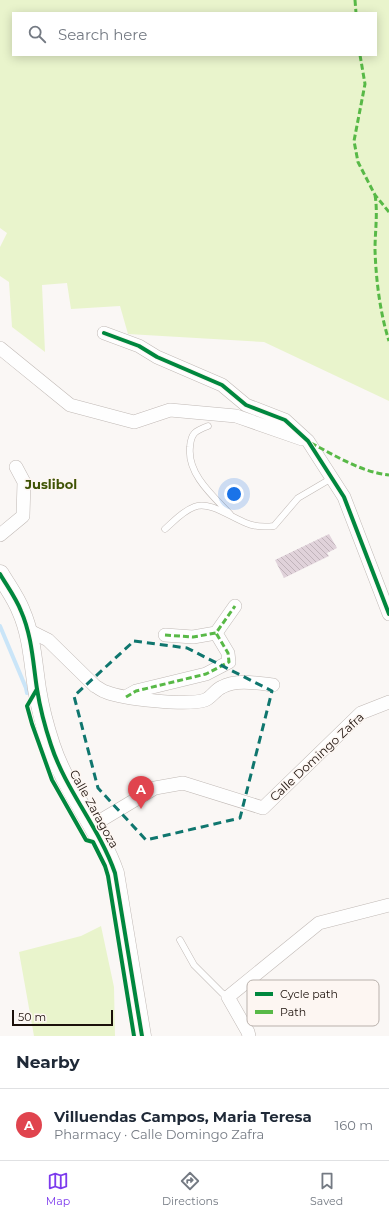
<!DOCTYPE html>
<html lang="en">
<head>
<meta charset="utf-8">
<style>
	:root { --surface:#fff; --page:#f6f6f7; --text:#1f2937; --muted:#747a83; --line:#e0e1e3; --accent:#7c3aed }
	body { margin:0; font-family:Montserrat,sans-serif; background:var(--page); color:var(--text) }
	.scale { position:absolute; left:12px; bottom:10px; width:101px; box-sizing:border-box; padding-left:4px; border:2px solid #1b100a; border-top:0; font-size:11px; line-height:14px; white-space:nowrap; color:#1b100a; -webkit-text-stroke:3px #fdf6f2; paint-order:stroke }
	.you { position:absolute; left:234px; top:494px; width:14px; height:14px; margin:-10px; border:3px solid #fff; border-radius:50%; background:#1a73e8; box-shadow:0 0 0 6px #1a73e833 }
	.badge { display:grid; place-items:center; width:26px; height:26px; border-radius:50%; background:var(--accent); color:#fff; font-size:13px; font-weight:700 }
	.pin { position:absolute; translate:-50% -33px; filter:drop-shadow(0 1px 2px #0008) }
	.pin::after { content:''; position:absolute; top:21px; width:14px; height:12px; background:inherit; clip-path:polygon(0 0,100% 0,50% 100%) }
	.list { margin:0; padding:0; list-style:none }
	h2 { display:flex; justify-content:space-between; align-items:center; height:52px; margin:0; padding:0 16px; font-size:17px }
	h2 small { font-size:13px; font-weight:400; color:var(--muted) }
	.list li { display:grid; grid-template-columns:26px 1fr auto; gap:12px; align-items:center; box-sizing:border-box; height:72px; padding:0 16px; border-top:1px solid var(--line) }
	.list b { display:block; font-size:15px; white-space:nowrap }
	.list p { margin:0; font-size:13px; white-space:nowrap; color:var(--muted) }
	.list em { font-size:13px; font-style:normal; color:var(--muted) }
	.icon { flex:none; width:22px; height:22px; fill:none; stroke:currentColor; stroke-width:2; stroke-linecap:round; stroke-linejoin:round }
	.map { position:relative; flex:none; width:389px; height:1036px; overflow:hidden }
	.search { position:absolute; background:var(--surface); box-shadow:0 2px 10px #0003; left:12px; right:12px; top:12px; height:44px; display:flex; align-items:center; gap:10px; box-sizing:border-box; padding:0 14px; border-radius:0px; color:var(--muted); font-size:15px }
	.sheet { height:124px; background:var(--surface) }
	nav { display:flex; justify-content:space-around; align-items:center; box-sizing:border-box; height:56px; border-top:1px solid var(--line); background:var(--surface); font-size:11px; color:var(--muted) }
	nav a { display:grid; justify-items:center; gap:2px }
	nav .on { color:var(--accent) }
	.map>svg:first-child { display:block }
	.green { fill:#e9f4cc; fill-rule:evenodd }
	.lines { fill:none; stroke-linecap:round; stroke-linejoin:round }
	.stream { stroke:#cae5f8; stroke-width:4 }
	.building { fill:url(#building-back-hatch) }
	.lane-casing { stroke:#c0b9b5; stroke-width:7 }
	.street-casing { stroke:#c0b9b5; stroke-width:14 }
	.secondary-casing { stroke:#c0b9b5; stroke-width:19 }
	.lane { stroke:#fefefe; stroke-width:6 }
	.street { stroke:#fefefe; stroke-width:13 }
	.secondary { stroke:#fefefe; stroke-width:18 }
	.quiet { stroke:#58b947; stroke-width:3; stroke-dasharray:6 3; stroke-linecap:butt }
	.cycleway-casing { stroke:#fdf6f2; stroke-width:6 }
	.cycleway { stroke:#00873e; stroke-width:4 }
	.marked { fill:none; stroke:#0f766e; stroke-width:3; stroke-dasharray:8 5; stroke-linejoin:round }
	.labels { text-anchor:middle; stroke-width:3; stroke-linejoin:round; paint-order:stroke }
	.street-label { font-size:12px; fill:#1b100a; stroke:#fdf6f2 }
	.neighbourhood-label { font-size:13px; font-weight:bold; fill:#3f5304; stroke:#fdf6f2 }
	.key { fill:#fdf6f2; stroke:#b9b1ac; stroke-width:1 }
	.key-label { font-size:11px; fill:#1b100a }
</style>
</head>
<body>
<div class="map">
<svg width="389" height="1036" viewBox="0 0 389 1036">
	<defs>
		<pattern id="building-back-hatch" width="6" height="6" patternUnits="userSpaceOnUse"><rect width="6" height="6" fill="#e0d2da"/><path d="M-1 5l2 2M0 0l6 6M5-1l2 2" fill="none" stroke="#c0b3ba"/></pattern>
	</defs>
	<rect width="100%" height="100%" fill="#faf7f5"/>
	<path class="green" d="M 0,0 L 389,0 L 389,401 L 264,342 L 128,334 L 120,306 L 71,309 L 67,283 L 42,285 L 45,352 L 12,327 L 9,282 L 0,276 L 0,247 L 7,233 L 0,228 ZM 13,13 L 376,13 L 376,55 L 13,55 Z
		M 101,926 L 114,987 L 115,1036 L 34,1036 L 19,952 L 81,936 Z"/>
	<g class="lines">
		<path class="stream" d="M 0,626 L 26,688 L 27,693"/>
	</g>
	<path class="building" d="M 329,534 L 337,548 L 327,553 L 329,556 L 284,578 L 275,560 Z"/>
	<g class="lines">
		<defs>
			<path id="lane" d="M 208,426 C 195,431 191,433 190,447 C 187,474 213,496 230,514
				M 165,529 C 174,521 183,511 194,507 C 209,500 232,518 246,523 C 255,527 265,527 274,526 L 298,498 L 332,478
				M 180,940 L 194,965 L 222,993 L 228,997"/>
			<path id="street" d="M 104,333 L 139,346 L 157,357 L 222,385 L 246,405 L 285,420 L 308,441 L 344,497 L 389,614
				M 0,348 L 70,405 L 134,422 L 170,410 L 236,416 L 302,439
				M 0,535 L 23,516 L 24,482 L 16,467
				M 28,630 L 48,640 L 95,686 C 99,688 102,691 106,692 C 123,699 188,706 205,700 C 211,698 215,690 222,687 C 236,679 257,683 273,685
				M 165,635 L 193,637 L 216,633 L 235,606
				M 127,696 L 136,691 L 206,674 L 229,662 L 228,653 L 216,633
				M 93,825 L 155,788 L 183,783 L 263,808 L 361,713 L 389,702
				M 249,1036 L 248,1032 L 228,997 L 319,923 L 389,905"/>
			<path id="secondary" d="M 0,574 C 7,586 16,598 21,611 C 32,636 33,663 37,689 C 40,708 45,727 51,745 C 66,791 99,827 115,873 L 142,1036"/>
		</defs>
		<use href="#lane" class="lane-casing"/>
		<use href="#street" class="street-casing"/>
		<use href="#secondary" class="secondary-casing"/>
		<use href="#lane" class="lane"/>
		<use href="#street" class="street"/>
		<use href="#secondary" class="secondary"/>
		<path class="quiet" d="M 355,0 L 356,13
			M 360,55 L 365,84 L 354,141 L 358,162 L 375,195 L 389,212
			M 375,195 C 378,213 375,231 375,250 C 376,280 380,313 389,341
			M 311,443 C 336,456 361,472 389,475
			M 165,635 L 193,637 L 216,633 L 235,606
			M 126,697 L 136,691 L 206,674 L 229,662 L 228,653 L 216,633"/>
		<defs>
			<path id="cycleway" d="M 104,333 L 139,346 L 157,357 L 222,385 L 246,405 L 285,420 L 308,441 L 344,497 L 389,614
				M 0,574 C 7,586 16,598 21,611 C 32,636 33,663 37,689 C 40,708 45,727 51,745 C 66,791 99,827 115,873 L 142,1036
				M 37,689 L 27,706 L 32,724 L 52,780 L 86,840 L 93,842 L 105,866 L 108,876 L 134,1036"/>
		</defs>
		<use href="#cycleway" class="cycleway-casing"/>
		<use href="#cycleway" class="cycleway"/>
	</g>
	<path class="marked" d="M 134,641 L 187,648 L 272,691 L 240,818 L 146,840 L 98,788 L 74,696 Z"/>
	<g class="labels">
		<g class="street-label">
			<text transform="translate(317 757) rotate(-43)" y="4">Calle Domingo Zafra</text>
			<text transform="translate(94 809) rotate(61)" y="4">Calle Zaragoza</text>
		</g>
		<g class="neighbourhood-label">
			<text x="51" y="489">Juslibol</text>
		</g>
	</g>
	<rect x="247" y="980" width="132" height="46" rx="6" class="key"/>
	<rect x="255" y="992" width="18" height="4" fill="#00873e"/>
	<rect x="255" y="1010" width="18" height="4" fill="#58b947"/>
	<g class="key-label">
		<text x="280" y="998">Cycle path</text>
		<text x="280" y="1016">Path</text>
	</g>
</svg>
<div class="scale">50 m</div>
<div class="you"></div>
<div class="pin badge" style="left:141px;top:809px;background:#e0444e">A</div>
<div class="search"><svg class="icon" aria-label="search" viewBox="0 0 24 24"><circle cx="10" cy="10" r="6"/><path d="M15 15l6 6"/></svg>Search here</div>
</div>
<section class="sheet">
<h2>Nearby<small></small></h2>
<ul class="list">
<li><span class="badge" style="background:#e0444e">A</span><div><b>Villuendas Campos, Maria Teresa</b><p>Pharmacy · Calle Domingo Zafra</p></div><em>160 m</em></li>
</ul>
</section>
<nav>
<a class="on"><svg class="icon" aria-label="map" viewBox="0 0 24 24"><path d="M3 6l6-2 6 2 6-2v14l-6 2-6-2-6 2zM9 4v14M15 6v14"/></svg>Map</a>
<a><svg class="icon" aria-label="directions" viewBox="0 0 24 24"><path d="M12 3l9 9-9 9-9-9zM9 14v-3h6M13 9l2 2-2 2"/></svg>Directions</a>
<a><svg class="icon" aria-label="saved" viewBox="0 0 24 24"><path d="M7 4h10v16l-5-4-5 4z"/></svg>Saved</a>
</nav>
</body>
</html>
